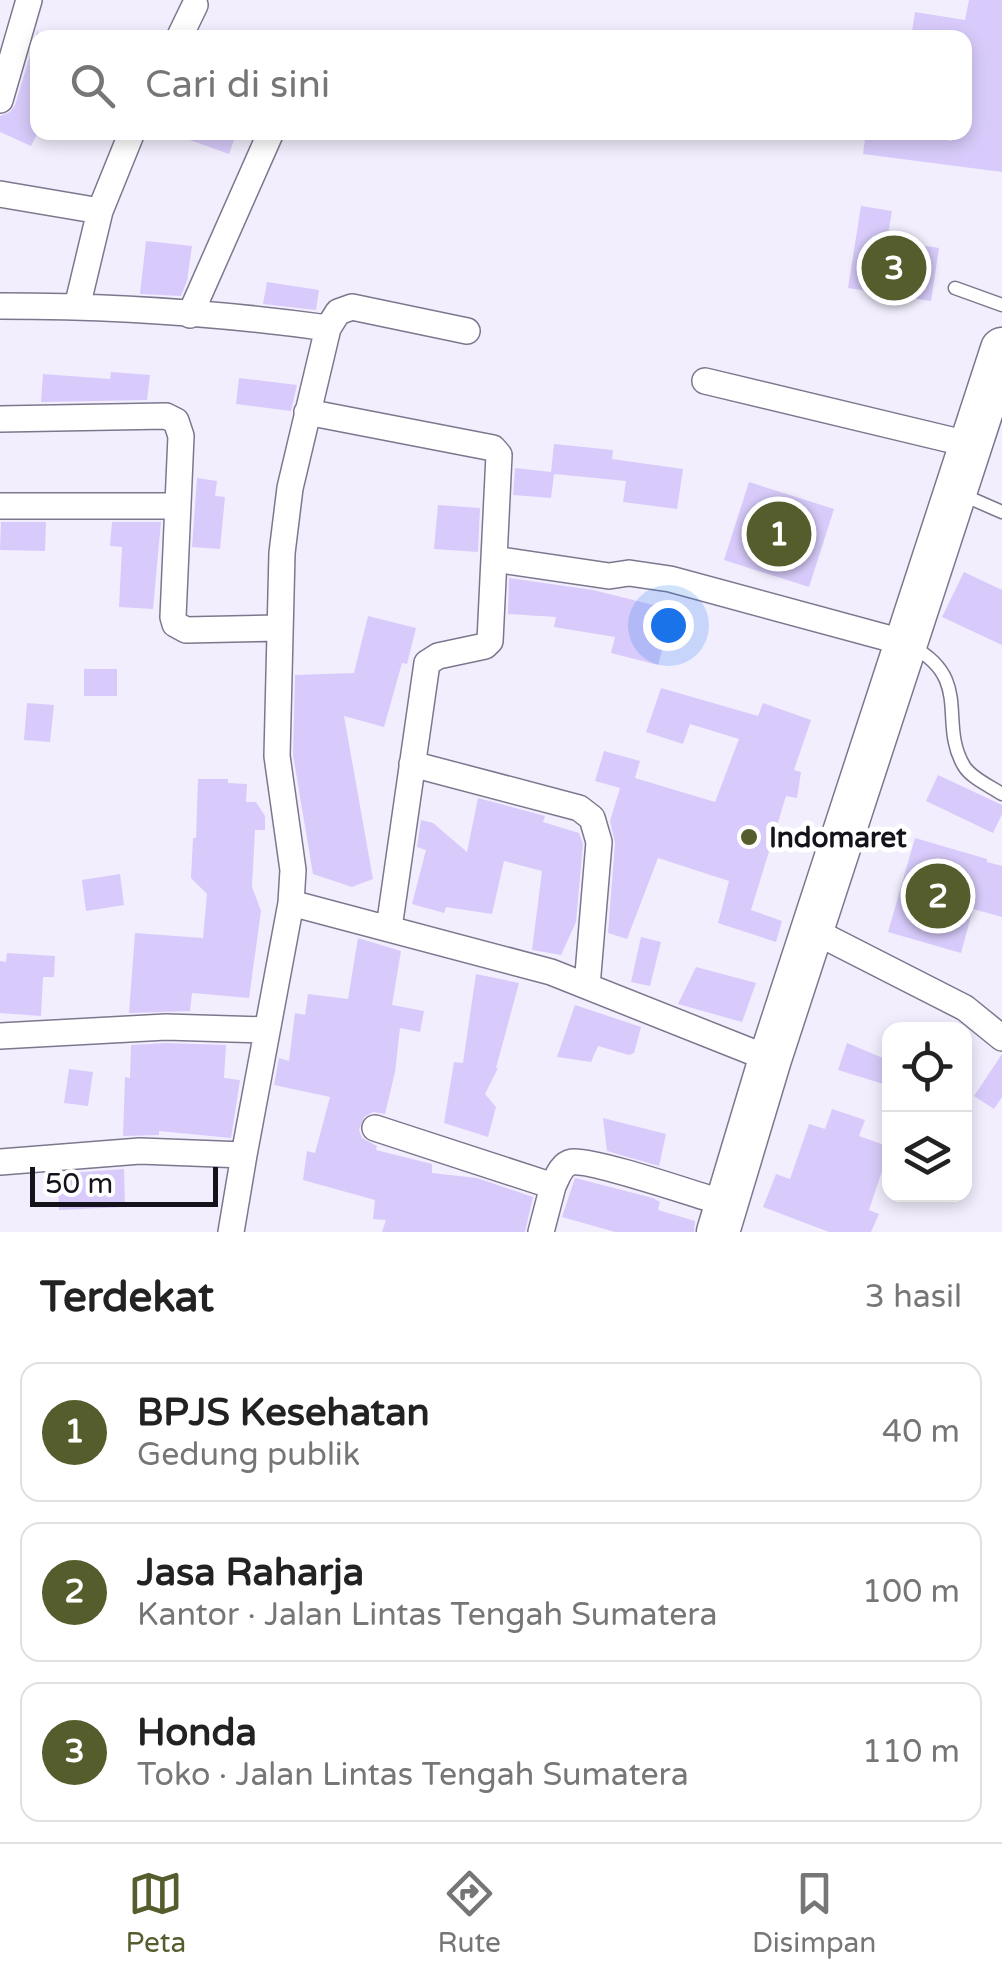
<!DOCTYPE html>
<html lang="id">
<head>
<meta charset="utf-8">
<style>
	:root { --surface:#fff; --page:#f6f6f6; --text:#222; --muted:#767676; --line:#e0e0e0; --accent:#565d2c }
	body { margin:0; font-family:"Varela Round",sans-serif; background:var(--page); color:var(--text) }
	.controls { position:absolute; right:30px; bottom:30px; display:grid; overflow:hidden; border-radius:20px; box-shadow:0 5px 15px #0003 }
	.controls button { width:90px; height:90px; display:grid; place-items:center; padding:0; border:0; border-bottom:2px solid var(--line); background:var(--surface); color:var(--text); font:50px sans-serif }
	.scale { position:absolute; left:30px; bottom:25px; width:188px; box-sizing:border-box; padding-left:10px; border:5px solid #14121a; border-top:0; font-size:28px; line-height:35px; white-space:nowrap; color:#14121a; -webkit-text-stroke:8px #fff; paint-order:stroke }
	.you { position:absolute; left:668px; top:625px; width:35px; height:35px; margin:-25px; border:8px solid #fff; border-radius:50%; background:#1a73e8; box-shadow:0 0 0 15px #1a73e833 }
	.badge { display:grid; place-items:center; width:65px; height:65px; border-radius:50%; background:var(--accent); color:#fff; font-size:32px; font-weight:700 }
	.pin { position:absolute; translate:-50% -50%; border:5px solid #fff; box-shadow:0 2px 10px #0006 }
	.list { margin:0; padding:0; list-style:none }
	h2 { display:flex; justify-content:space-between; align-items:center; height:130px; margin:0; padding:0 40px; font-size:42px }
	h2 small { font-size:32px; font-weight:400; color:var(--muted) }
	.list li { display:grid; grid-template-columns:65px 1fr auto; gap:30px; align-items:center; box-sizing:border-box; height:140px; margin:0 20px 20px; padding:0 20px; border:2px solid var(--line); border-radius:20px }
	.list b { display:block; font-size:38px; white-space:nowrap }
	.list p { margin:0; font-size:32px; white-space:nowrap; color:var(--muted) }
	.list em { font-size:32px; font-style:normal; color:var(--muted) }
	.icon { flex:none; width:55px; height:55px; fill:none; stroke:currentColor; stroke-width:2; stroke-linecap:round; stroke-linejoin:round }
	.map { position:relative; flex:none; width:1002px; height:1232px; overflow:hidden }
	.search { position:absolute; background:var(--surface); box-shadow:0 5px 15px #0003; left:30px; right:30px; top:30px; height:110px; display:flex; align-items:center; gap:25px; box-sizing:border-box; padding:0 35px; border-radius:20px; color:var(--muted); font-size:38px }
	.sheet { height:610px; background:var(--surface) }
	nav { display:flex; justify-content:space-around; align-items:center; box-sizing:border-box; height:140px; border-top:2px solid var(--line); background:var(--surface); font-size:28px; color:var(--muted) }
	nav a { display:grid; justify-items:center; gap:5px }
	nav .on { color:var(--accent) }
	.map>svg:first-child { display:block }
	.building { fill:#d8cbfb }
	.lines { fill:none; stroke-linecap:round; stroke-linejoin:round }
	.service-casing { stroke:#7d778e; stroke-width:15 }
	.minor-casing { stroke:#7d778e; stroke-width:28 }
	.trunk-casing { stroke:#7d778e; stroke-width:45 }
	.service { stroke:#fff; stroke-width:12 }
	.minor { stroke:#fff; stroke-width:25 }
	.trunk { stroke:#fff; stroke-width:42 }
	.poi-dot { fill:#565d2c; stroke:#fff; stroke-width:4 }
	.labels { text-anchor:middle; stroke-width:10; stroke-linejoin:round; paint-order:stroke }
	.poi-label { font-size:28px; font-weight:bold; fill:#14121a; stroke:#fff; text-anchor:start }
</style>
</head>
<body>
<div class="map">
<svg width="1002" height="1232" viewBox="0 0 1002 1232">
	<rect width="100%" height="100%" fill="#f2eefe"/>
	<path class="building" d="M 969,0 L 1002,0 L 1002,172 L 863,154 L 866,132 L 900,132 L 952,141 L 953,132 L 964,132 L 964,38 L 911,38 L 915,12 L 965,20 Z
		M 38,29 L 38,132 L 31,146 L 0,132 L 0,116 L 10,112 L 15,105 Z
		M 177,132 L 237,132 L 229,154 L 176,135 Z
		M 861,206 L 892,211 L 887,240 L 939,248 L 931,301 L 848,288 Z
		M 146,241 L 192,246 L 187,281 L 181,296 L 140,294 Z
		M 267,282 L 319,290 L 316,310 L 263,304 Z
		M 111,372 L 150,375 L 147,400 L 41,402 L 43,374 L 110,379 Z
		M 239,378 L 297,385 L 291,411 L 236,404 Z
		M 554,444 L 613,450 L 612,459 L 683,469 L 677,509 L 623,502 L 626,481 L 554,474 L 551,498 L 513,495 L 515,468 L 551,472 Z
		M 197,478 L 217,481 L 215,496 L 225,497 L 220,549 L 192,547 Z
		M 749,482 L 834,509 L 809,587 L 724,560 Z
		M 438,505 L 480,508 L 478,552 L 434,549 Z
		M 1,522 L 46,522 L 45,551 L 0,550 Z
		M 112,522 L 161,522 L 153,609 L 119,607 L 122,547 L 110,546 Z
		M 964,572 L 1002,590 L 1002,645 L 942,617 Z
		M 509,578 L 593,590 L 673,610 L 658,665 L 611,653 L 615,637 L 554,627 L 556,617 L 508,614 Z
		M 368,616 L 416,628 L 407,664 L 402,663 L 384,727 L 344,716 L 373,879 L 352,887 L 313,874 L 293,755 L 295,675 L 354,673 Z
		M 84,669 L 117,669 L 117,696 L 84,696 Z
		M 661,688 L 758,716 L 763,703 L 811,720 L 794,770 L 801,772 L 797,798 L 786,796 L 751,910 L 782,921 L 776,942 L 718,923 L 729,881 L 658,858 L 627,939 L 608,933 L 615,843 L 610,821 L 620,788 L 595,781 L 604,751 L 640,761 L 635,778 L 715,802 L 739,739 L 690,724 L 683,744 L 646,732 Z
		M 27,703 L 54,705 L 50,742 L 24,740 Z
		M 938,775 L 1002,805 L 1002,814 L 993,833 L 926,801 Z
		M 198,779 L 228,779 L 228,783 L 247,784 L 246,802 L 256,802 L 265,816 L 265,830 L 255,830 L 252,887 L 261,911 L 249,998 L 192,993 L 190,1011 L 129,1013 L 135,933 L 203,938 L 207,894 L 191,878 L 193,838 L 196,838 Z
		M 478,798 L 545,816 L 543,822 L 579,833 L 583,844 L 576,922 L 561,955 L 532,950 L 542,871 L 504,861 L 492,914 L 446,907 L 444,913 L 412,904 L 426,850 L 417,847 L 421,820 L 433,823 L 467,852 Z
		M 915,838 L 987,859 L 987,862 L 1002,866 L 1002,917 L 973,909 L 961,953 L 888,932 Z
		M 120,874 L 124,905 L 86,911 L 82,880 Z
		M 641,937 L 661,942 L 650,986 L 631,982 Z
		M 358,938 L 401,951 L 392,1005 L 424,1011 L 420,1032 L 400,1028 L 395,1072 L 385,1114 L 373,1112 L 364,1117 L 359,1130 L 362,1138 L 377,1146 L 376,1150 L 432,1164 L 432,1173 L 477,1178 L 533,1197 L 525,1232 L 382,1232 L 386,1220 L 373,1219 L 375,1200 L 303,1180 L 307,1151 L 315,1153 L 330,1097 L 274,1085 L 279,1058 L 289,1061 L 295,1013 L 305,1015 L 308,994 L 348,999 Z
		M 7,953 L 55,956 L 54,977 L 43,977 L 41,1016 L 0,1013 L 0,961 L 6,962 Z
		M 696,967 L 756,983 L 742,1022 L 678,1004 Z
		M 476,974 L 519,983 L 496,1068 L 498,1068 L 485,1094 L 496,1107 L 488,1137 L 444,1123 L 454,1062 L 463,1063 Z
		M 575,1005 L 641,1027 L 634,1053 L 629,1055 L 598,1046 L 591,1062 L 557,1057 Z
		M 166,1043 L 226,1045 L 224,1078 L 240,1080 L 231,1138 L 159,1131 L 159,1135 L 123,1136 L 125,1077 L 130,1078 L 131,1045 Z
		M 847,1043 L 890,1061 L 890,1086 L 838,1070 Z
		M 1002,1054 L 1002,1097 L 994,1109 L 974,1096 Z
		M 69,1069 L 93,1072 L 88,1106 L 64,1103 Z
		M 832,1109 L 865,1120 L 859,1136 L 890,1147 L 869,1210 L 879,1214 L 871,1232 L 829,1232 L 763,1207 L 776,1174 L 790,1179 L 809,1124 L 825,1129 Z
		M 603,1118 L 666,1134 L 659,1166 L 607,1151 Z
		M 124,1169 L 125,1207 L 59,1210 L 58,1174 Z
		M 575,1178 L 653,1198 L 660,1202 L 658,1210 L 695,1221 L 694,1232 L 615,1232 L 562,1217 Z"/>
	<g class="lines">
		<defs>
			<path id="service" d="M 955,288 L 1002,305
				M 963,495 L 1002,512
				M 913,647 C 973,680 938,723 964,766 C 971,778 990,786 1002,794"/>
			<path id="minor" d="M 179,38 L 195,5
				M 0,100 L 29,0
				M 0,194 L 100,211
				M 0,306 C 109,306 220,313 328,328
				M 77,307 L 100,211 L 132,132
				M 190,315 L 271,132
				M 705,381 L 972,445
				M 307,412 L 493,448 L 499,455 L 490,641 L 485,646 L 438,656 L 427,663 L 389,928
				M 0,419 L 166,416 L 176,421 L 181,436 L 173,617 L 175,624 L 186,630 L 279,628
				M 0,506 L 177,506
				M 494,559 L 609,576 L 629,573 L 670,579 L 906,643
				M 412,764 L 579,808 L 592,818 L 599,842 L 587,986
				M 291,903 L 551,972 L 770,1059
				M 814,931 L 965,1008 L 1002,1038
				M 0,1036 L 166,1027 L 267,1030
				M 375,1128 L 553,1186 C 557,1178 561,1164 572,1162 C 593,1159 699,1196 727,1204
				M 0,1162 L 140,1151 L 244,1155 L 291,903 L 293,870 L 277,756 L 282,553 L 290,488 L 328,328 L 338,312 L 352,307 L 467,331
				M 231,1232 L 244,1155
				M 541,1232 L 553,1186"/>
			<path id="trunk" d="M 718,1232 L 770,1059 L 1002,349"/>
		</defs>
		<use href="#service" class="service-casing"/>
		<use href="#minor" class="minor-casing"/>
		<use href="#trunk" class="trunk-casing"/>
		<use href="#service" class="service"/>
		<use href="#minor" class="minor"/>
		<use href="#trunk" class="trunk"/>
	</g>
	<circle class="poi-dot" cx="749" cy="837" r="10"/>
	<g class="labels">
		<g class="poi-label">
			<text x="769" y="847">Indomaret</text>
		</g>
	</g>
</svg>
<div class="controls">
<button><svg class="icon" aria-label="locate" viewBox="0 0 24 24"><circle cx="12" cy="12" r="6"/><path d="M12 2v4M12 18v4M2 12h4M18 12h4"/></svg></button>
<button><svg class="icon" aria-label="layers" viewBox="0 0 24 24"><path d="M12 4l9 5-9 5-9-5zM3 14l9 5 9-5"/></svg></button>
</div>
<div class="scale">50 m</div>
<div class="you"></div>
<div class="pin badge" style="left:779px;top:534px">1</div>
<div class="pin badge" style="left:938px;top:896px">2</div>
<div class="pin badge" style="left:894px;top:268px">3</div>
<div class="search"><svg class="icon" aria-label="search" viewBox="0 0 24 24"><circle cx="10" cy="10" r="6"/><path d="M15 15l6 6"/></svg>Cari di sini</div>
</div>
<section class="sheet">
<h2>Terdekat<small>3 hasil</small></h2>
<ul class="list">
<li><span class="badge">1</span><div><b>BPJS Kesehatan</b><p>Gedung publik</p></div><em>40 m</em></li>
<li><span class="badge">2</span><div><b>Jasa Raharja</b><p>Kantor · Jalan Lintas Tengah Sumatera</p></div><em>100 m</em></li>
<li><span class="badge">3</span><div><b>Honda</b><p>Toko · Jalan Lintas Tengah Sumatera</p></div><em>110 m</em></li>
</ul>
</section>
<nav>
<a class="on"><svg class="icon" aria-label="map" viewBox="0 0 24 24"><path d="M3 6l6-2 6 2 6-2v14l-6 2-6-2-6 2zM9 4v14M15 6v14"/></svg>Peta</a>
<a><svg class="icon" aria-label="directions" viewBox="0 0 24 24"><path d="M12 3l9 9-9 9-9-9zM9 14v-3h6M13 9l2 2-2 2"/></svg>Rute</a>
<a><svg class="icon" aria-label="saved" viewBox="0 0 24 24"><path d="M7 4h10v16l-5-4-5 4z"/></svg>Disimpan</a>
</nav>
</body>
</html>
